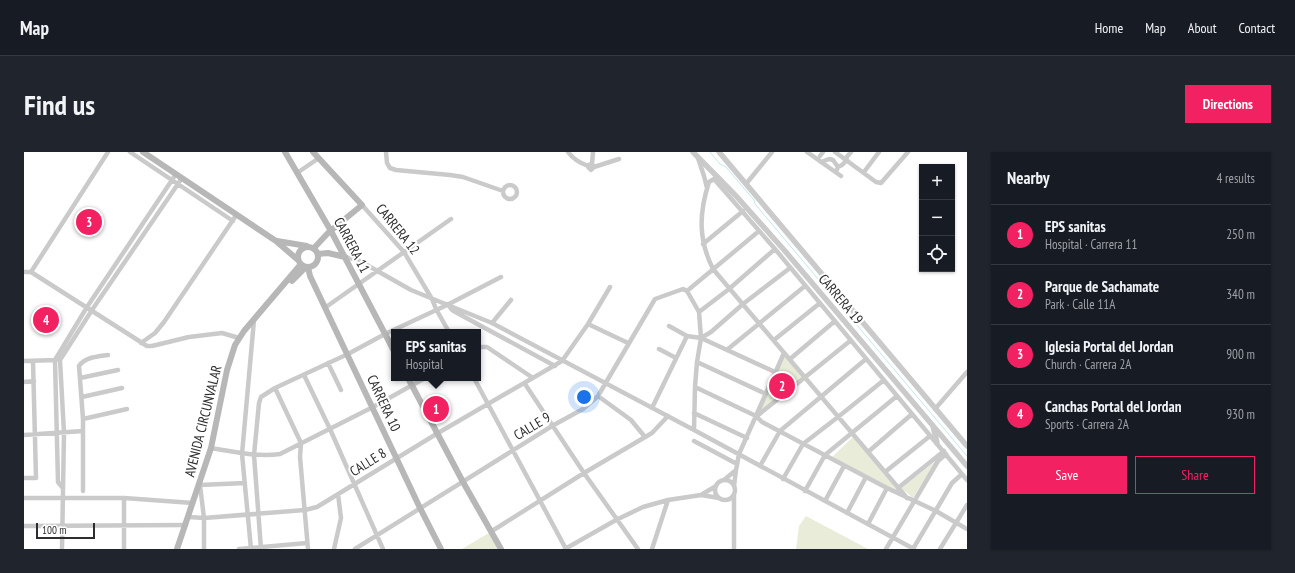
<!DOCTYPE html>
<html lang="en">
<head>
<meta charset="utf-8">
<style>
	:root { --surface:#171b24; --page:#20242c; --text:#f1f3f6; --muted:#9ea1a6; --line:#363941; --accent:#f22162 }
	body { margin:0; font-family:"PT Sans Narrow",sans-serif; background:var(--page); color:var(--text) }
	.controls { position:absolute; right:12px; top:12px; display:grid; overflow:hidden; border-radius:0px; box-shadow:0 1px 3px #0004 }
	.controls button { width:36px; height:36px; display:grid; place-items:center; padding:0; border:0; border-bottom:1px solid var(--line); background:var(--surface); color:var(--text); font:20px sans-serif }
	.scale { position:absolute; left:12px; bottom:10px; width:59px; box-sizing:border-box; padding-left:4px; border:2px solid #2d2d2d; border-top:0; font-size:11px; line-height:14px; white-space:nowrap; color:#2d2d2d; -webkit-text-stroke:3px #fff; paint-order:stroke }
	.you { position:absolute; left:560px; top:245px; width:14px; height:14px; margin:-10px; border:3px solid #fff; border-radius:50%; background:#1a73e8; box-shadow:0 0 0 6px #1a73e833 }
	.badge { display:grid; place-items:center; width:26px; height:26px; border-radius:50%; background:var(--accent); color:#fff; font-size:13px; font-weight:700 }
	.pin { position:absolute; translate:-50% -50%; border:2px solid #fff; box-shadow:0 1px 4px #0006 }
	.popup { position:absolute; left:367px; top:177px; width:90px; height:52px; box-sizing:border-box; display:grid; place-content:center; border-radius:0px; background:var(--surface); filter:drop-shadow(0 1px 3px #0005); font-size:13px; white-space:nowrap; color:var(--muted) }
	.popup b { font-size:15px; color:var(--text) }
	.popup::after { content:''; position:absolute; left:50%; top:100%; margin-left:-8px; border:8px solid transparent; border-top-color:var(--surface) }
	.list { margin:0; padding:0; list-style:none }
	h2 { display:flex; justify-content:space-between; align-items:center; height:52px; margin:0; padding:0 16px; font-size:17px }
	h2 small { font-size:13px; font-weight:400; color:var(--muted) }
	.list li { display:grid; grid-template-columns:26px 1fr auto; gap:12px; align-items:center; box-sizing:border-box; height:60px; padding:0 16px; border-top:1px solid var(--line) }
	.list b { display:block; font-size:15px; white-space:nowrap }
	.list p { margin:0; font-size:13px; white-space:nowrap; color:var(--muted) }
	.list em { font-size:13px; font-style:normal; color:var(--muted) }
	.actions { display:flex; gap:8px; padding:12px 16px }
	.actions a { flex:1; padding:9px 0; border:1px solid var(--accent); border-radius:0px; text-align:center; font-size:14px; color:var(--accent) }
	.actions .main { background:var(--accent); color:#fff }
	.icon { flex:none; width:22px; height:22px; fill:none; stroke:currentColor; stroke-width:2; stroke-linecap:round; stroke-linejoin:round }
	.map { position:relative; flex:none; width:943px; height:397px; overflow:hidden; border-radius:0px }
	header { display:flex; align-items:center; gap:24px; box-sizing:border-box; height:56px; padding:0 20px; background:var(--surface); border-bottom:1px solid var(--line) }
	header strong { font-size:19px }
	nav { display:flex; gap:22px; margin-inline-start:auto; font-size:14px }
	.intro { display:flex; align-items:center; justify-content:space-between; box-sizing:border-box; height:96px; padding:0 24px }
	h1 { margin:0; font-size:28px }
	.button { padding:10px 18px; border-radius:0px; background:var(--accent); color:#fff; font-size:14px; font-weight:700 }
	main { display:flex; gap:24px; padding:0 24px }
	aside { flex:1; background:var(--surface); border-radius:0px; box-shadow:0 1px 3px #0004 }
	.map>svg:first-child { display:block }
	.green { fill:#e8ecd9 }
	.lines { fill:none; stroke-linecap:round; stroke-linejoin:round }
	.stream { stroke:#c4e7ee; stroke-width:1 }
	.minor { stroke:#cacaca; stroke-width:4.5 }
	.tertiary { stroke:#cacaca; stroke-width:5.5 }
	.secondary { stroke:#b7b7b7; stroke-width:6 }
	.labels { text-anchor:middle; stroke-width:4; stroke-linejoin:round; paint-order:stroke }
	.street-label { font-size:14px; fill:#2d2d2d; stroke:#fff }
</style>
</head>
<body>
<header>
<strong>Map</strong>
<nav><a>Home</a><a>Map</a><a>About</a><a>Contact</a></nav>
</header>
<div class="intro"><h1>Find us</h1><a class="button">Directions</a></div>
<main>
<div class="map">
<svg width="943" height="397" viewBox="0 0 943 397">
	<rect width="100%" height="100%" fill="#fff"/>
	<path class="green" d="M 760,201 L 781,226 L 732,264 Z
		M 829,285 L 877,342 L 808,305 Z
		M 912,309 L 889,346 L 877,336 Z
		M 782,364 L 844,397 L 772,397 L 775,374 Z
		M 468,379 L 477,397 L 438,397 Z"/>
	<g class="lines">
		<path class="stream" d="M 686,0 L 696,12 L 702,15 L 730,48 L 731,52 L 943,304"/>
		<path class="minor" d="M 106,0 L 209,69
			M 362,0 L 363,11 L 366,16 L 372,18 L 426,23 L 439,25 L 479,39
			M 544,0 C 549,7 556,11 564,14
			M 783,0 L 817,24
			M 811,0 L 852,30 L 857,31 L 884,0
			M 796,4 L 799,0
			M 674,6 L 680,24 L 683,36
			M 821,7 L 827,0
			M 797,10 L 805,7 L 809,8 L 814,15 L 812,20
			M 568,12 L 565,13 L 564,15 L 567,18 L 570,15 L 568,12 L 569,0
			M 570,15 L 595,7
			M 814,15 L 818,13 L 823,8
			M 840,20 L 855,0
			M 273,21 L 295,6
			M 690,27 L 751,97 L 943,328
			M 695,27 L 690,27 L 685,30 C 675,61 674,87 689,117 L 883,346
			M 722,32 L 748,0
			M479 40a7 7 0 1 1 14 0a7 7 0 1 1-14 0Z
			M 338,53 L 380,100 L 408,147 L 412,157 L 425,180
			M 679,92 L 719,59
			M 321,105 L 334,108 L 387,138 L 468,171 L 670,278 L 890,397
			M 0,120 L 7,120
			M 7,120 L 123,194 L 128,194 L 165,185 L 198,181 L 215,186
			M 7,120 L 84,0
			M 663,139 L 735,79
			M 425,154 L 428,158 L 435,162 L 531,214
			M 302,155 L 427,67
			M 675,160 L 705,137 L 751,97
			M 468,171 L 487,148
			M 564,172 L 604,191
			M 645,174 L 663,184 L 677,186 L 751,220
			M 677,186 L 687,180 L 719,152 L 766,116
			M 750,188 L 796,151
			M 117,191 L 131,181 L 140,170 L 213,62
			M 454,195 L 463,195 L 509,226
			M 635,197 L 652,206
			M 704,197 L 781,134
			M 766,207 L 811,169
			M 0,209 L 32,208
			M 673,210 L 742,242
			M 304,211 L 317,238
			M 280,223 L 306,277 L 359,397
			M 56,226 L 94,218
			M 450,226 L 542,397
			M 0,230 L 10,229
			M 501,232 L 560,321 L 614,397
			M 671,235 L 732,264 L 738,270 L 863,336 L 912,359 L 943,377
			M 251,236 L 277,291 L 276,305 L 284,397
			M 574,244 L 607,268 L 621,285
			M 58,245 L 98,236
			M 628,256 L 663,184
			M 911,257 L 943,220
			M 670,261 L 723,286
			M 733,264 L 826,189
			M 59,267 L 103,257
			M 0,283 L 59,279
			M 670,289 L 713,312
			M 187,296 C 211,300 233,305 256,302 L 349,255 L 401,226
			M 844,300 L 888,262
			M 736,314 L 756,279 L 842,207
			M 861,320 L 906,284
			M 0,326 L 12,326 L 9,209
			M 759,327 L 779,292 L 814,265 L 860,228
			M 700,328 L 712,318
			M691 338a10 10 0 1 1 20 0a10 10 0 1 1-20 0Z
			M 710,334 L 712,318 L 715,302 L 760,201
			M 38,335 L 34,330 L 31,208 L 63,155 L 152,22
			M 874,336 L 920,299
			M 59,339 L 59,267 L 55,214 C 61,205 75,204 84,203
			M 781,339 L 801,303 L 873,244
			M 677,343 L 695,346
			M 710,343 L 710,397
			M 0,346 L 100,346 L 169,351
			M 801,349 L 820,314
			M 823,361 L 842,325
			M 165,365 L 180,366 L 281,358 L 293,355 L 414,281 L 538,209 L 564,172 L 586,135
			M 844,372 L 863,336
			M 0,374 L 162,373
			M 468,379 L 560,321 L 628,281 L 644,264
			M 38,397 L 40,281 L 36,208 L 68,158 L 158,26
			M 100,397 L 100,346
			M 180,397 L 180,366 L 176,333 L 221,331
			M 215,397 L 283,391
			M 227,397 L 218,302 L 230,168
			M 237,397 L 230,303 L 235,251 L 237,245 L 251,236 L 324,202 L 361,182 L 423,153 L 477,125
			M 310,397 L 317,366 L 314,342
			M 331,397 L 528,274 L 559,257 L 574,244 L 631,147 L 659,137 L 663,139 L 675,160 L 677,186 L 673,210 L 671,235 L 670,278
			M 541,397 L 592,368 L 619,355 L 644,348 L 677,343 L 692,334
			M 628,397 L 644,348
			M 862,397 L 914,309 L 922,302
			M 889,397 L 928,331 L 938,322
			M 916,397 L 943,353"/>
		<path class="tertiary" d="M 669,0 L 713,45 L 761,99 L 943,314
			M 695,0 L 943,294
			M 909,274 L 913,291"/>
		<path class="secondary" d="M 119,0 L 252,89 L 274,108
			M 261,0 L 307,79 L 370,199
			M 289,0 L 338,53 L 304,81 L 290,96
			M 253,89 L 283,94
			M274 105a10 10 0 1 1 20 0a10 10 0 1 1-20 0Z
			M 294,102 L 304,101 L 321,105
			M 284,115 L 286,124 L 396,356 L 417,397
			M 268,129 L 282,115
			M 384,226 L 439,330 L 477,397
			M 153,397 L 187,296 L 203,218 L 211,193 L 220,179 L 277,112"/>
	</g>
	<g class="labels">
		<g class="street-label">
			<text transform="translate(374 77) rotate(51)" y="5">CARRERA 12</text>
			<text transform="translate(328 93) rotate(62)" y="5">CARRERA 11</text>
			<text transform="translate(817 147) rotate(50)" y="5">CARRERA 19</text>
			<text transform="translate(360 251) rotate(65)" y="5">CARRERA 10</text>
			<text transform="translate(179 269) rotate(-76)" y="5">AVENIDA CIRCUNVALAR</text>
			<text transform="translate(508 274) rotate(-31)" y="5">CALLE 9</text>
			<text transform="translate(344 310) rotate(-32)" y="5">CALLE 8</text>
		</g>
	</g>
</svg>
<div class="controls">
<button>+</button>
<button>−</button>
<button><svg class="icon" aria-label="locate" viewBox="0 0 24 24"><circle cx="12" cy="12" r="6"/><path d="M12 2v4M12 18v4M2 12h4M18 12h4"/></svg></button>
</div>
<div class="scale">100 m</div>
<div class="you"></div>
<div class="pin badge" style="left:412px;top:257px">1</div>
<div class="popup"><b>EPS sanitas</b>Hospital</div>
<div class="pin badge" style="left:758px;top:234px">2</div>
<div class="pin badge" style="left:65px;top:70px">3</div>
<div class="pin badge" style="left:22px;top:168px">4</div>
</div>
<aside>
<h2>Nearby<small>4 results</small></h2>
<ul class="list">
<li><span class="badge">1</span><div><b>EPS sanitas</b><p>Hospital · Carrera 11</p></div><em>250 m</em></li>
<li><span class="badge">2</span><div><b>Parque de Sachamate</b><p>Park · Calle 11A</p></div><em>340 m</em></li>
<li><span class="badge">3</span><div><b>Iglesia Portal del Jordan</b><p>Church · Carrera 2A</p></div><em>900 m</em></li>
<li><span class="badge">4</span><div><b>Canchas Portal del Jordan</b><p>Sports · Carrera 2A</p></div><em>930 m</em></li>
</ul>
<div class="actions"><a class="main">Save</a><a>Share</a></div>
</aside>
</main>
</body>
</html>
